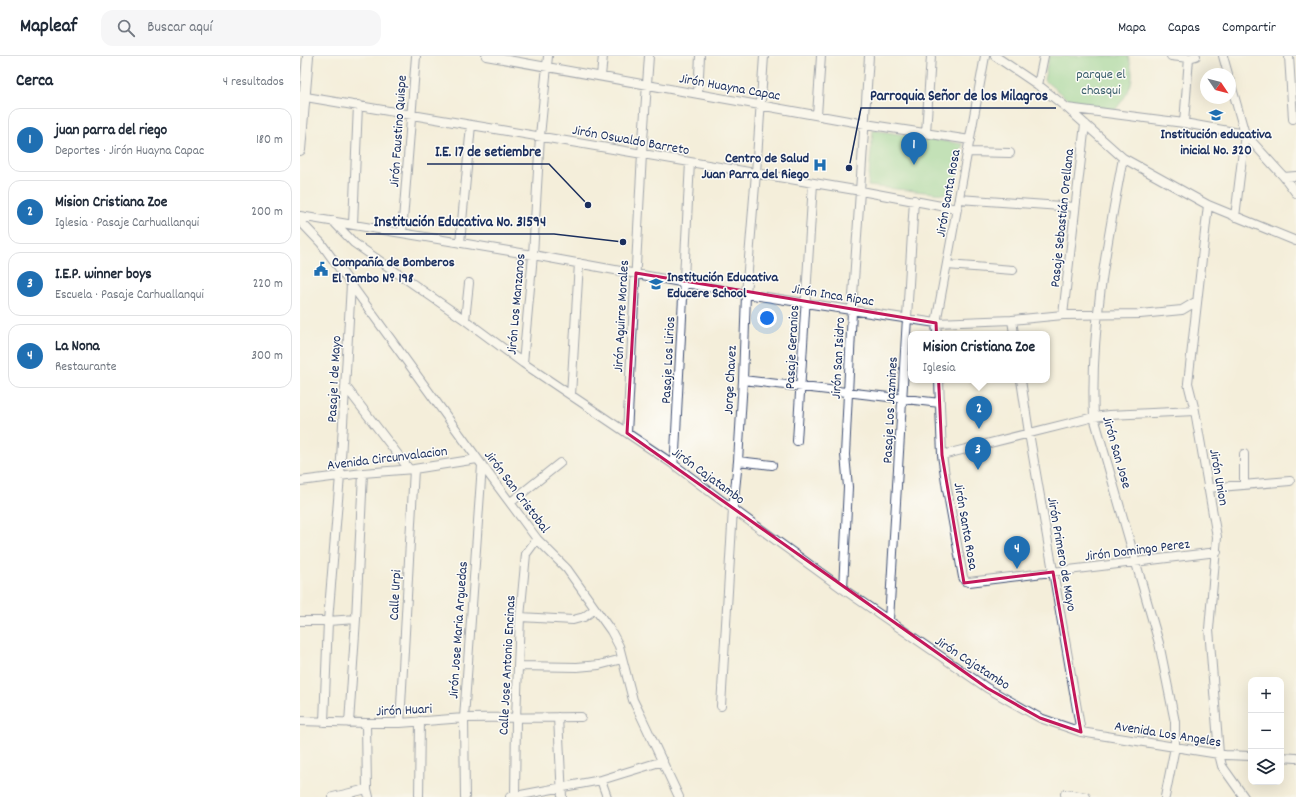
<!DOCTYPE html>
<html lang="es">
<head>
<meta charset="utf-8">
<style>
	:root { --surface:#fff; --page:#f6f6f7; --text:#1f2937; --muted:#747a83; --line:#e0e1e3; --accent:#1f6fb2 }
	body { margin:0; font-family:Dekko,sans-serif; background:var(--page); color:var(--text) }
	.controls { position:absolute; right:12px; bottom:12px; display:grid; overflow:hidden; border-radius:8px; box-shadow:0 4px 16px #0002 }
	.controls button { width:36px; height:36px; display:grid; place-items:center; padding:0; border:0; border-bottom:1px solid var(--line); background:var(--surface); color:var(--text); font:20px sans-serif }
	.compass { position:absolute; left:900px; top:12px; width:36px; height:36px; border-radius:50%; background:var(--surface); box-shadow:0 4px 16px #0002; rotate:125deg }
	.you { position:absolute; left:467px; top:262px; width:14px; height:14px; margin:-10px; border:3px solid #fff; border-radius:50%; background:#1a73e8; box-shadow:0 0 0 6px #1a73e833 }
	.badge { display:grid; place-items:center; width:26px; height:26px; border-radius:50%; background:var(--accent); color:#fff; font-size:13px; font-weight:700 }
	.pin { position:absolute; translate:-50% -33px; filter:drop-shadow(0 1px 2px #0008) }
	.pin::after { content:''; position:absolute; top:21px; width:14px; height:12px; background:inherit; clip-path:polygon(0 0,100% 0,50% 100%) }
	.popup { position:absolute; left:608px; top:275px; width:142px; height:52px; box-sizing:border-box; display:grid; place-content:center; border-radius:8px; background:var(--surface); filter:drop-shadow(0 1px 3px #0005); font-size:13px; white-space:nowrap; color:var(--muted) }
	.popup b { font-size:15px; color:var(--text) }
	.popup::after { content:''; position:absolute; left:50%; top:100%; margin-left:-8px; border:8px solid transparent; border-top-color:var(--surface) }
	.list { margin:0; padding:0; list-style:none }
	h2 { display:flex; justify-content:space-between; align-items:center; height:52px; margin:0; padding:0 16px; font-size:17px }
	h2 small { font-size:13px; font-weight:400; color:var(--muted) }
	.list li { display:grid; grid-template-columns:26px 1fr auto; gap:12px; align-items:center; box-sizing:border-box; height:64px; margin:0 8px 8px; padding:0 8px; border:1px solid var(--line); border-radius:12px }
	.list b { display:block; font-size:15px; white-space:nowrap }
	.list p { margin:0; font-size:13px; white-space:nowrap; color:var(--muted) }
	.list em { font-size:13px; font-style:normal; color:var(--muted) }
	.icon { flex:none; width:22px; height:22px; fill:none; stroke:currentColor; stroke-width:2; stroke-linecap:round; stroke-linejoin:round }
	.map { position:relative; flex:none; width:996px; height:741px; overflow:hidden }
	header { display:flex; align-items:center; gap:24px; box-sizing:border-box; height:56px; padding:0 20px; background:var(--surface); border-bottom:1px solid var(--line) }
	header strong { font-size:19px }
	nav { display:flex; gap:22px; margin-inline-start:auto; font-size:14px }
	.search { width:280px; height:36px; background:var(--page); display:flex; align-items:center; gap:10px; box-sizing:border-box; padding:0 14px; border-radius:12px; color:var(--muted); font-size:15px }
	main { display:flex }
	aside { flex:1; background:var(--surface) }
	.map>svg:first-child { display:block }
	.green { fill:#87d08c; stroke:#518075 }
	.lines { fill:none; stroke-linecap:round; stroke-linejoin:round }
	.minor-casing { stroke:#3c4c71; stroke-width:10 }
	.major-casing { stroke:#3c4c71; stroke-width:12 }
	.minor { stroke:#fff; stroke-width:8 }
	.major { stroke:#fff; stroke-width:10 }
	.marked { fill:none; stroke:#c2185b; stroke-width:3; stroke-linejoin:round }
	.labels { text-anchor:middle; stroke-width:3; stroke-linejoin:round; paint-order:stroke }
	.park-label { font-size:14px; fill:#3b5f6c; stroke:#fdfcf7 }
	.street-label { font-size:14px; fill:#1b2f5e; stroke:#fdfcf7 }
	.poi-label { font-size:14px; font-weight:bold; fill:#1b2f5e; stroke:#fdfcf7; text-anchor:start }
	.leader { fill:none; stroke:#1b2f5e; stroke-width:1.5 }
	.callout-dot { fill:#1b2f5e; stroke:#fdfcf7; stroke-width:1.5 }
	.callout-label { font-size:15px; text-anchor:middle; font-weight:bold; fill:#1b2f5e; stroke:#fdfcf7; stroke-width:3; stroke-linejoin:round; paint-order:stroke }
</style>
</head>
<body>
<header>
<strong>Mapleaf</strong>
<div class="search"><svg class="icon" aria-label="search" viewBox="0 0 24 24"><circle cx="10" cy="10" r="6"/><path d="M15 15l6 6"/></svg>Buscar aquí</div>
<nav><a>Mapa</a><a>Capas</a><a>Compartir</a></nav>
</header>
<main>
<aside>
<h2>Cerca<small>4 resultados</small></h2>
<ul class="list">
<li><span class="badge">1</span><div><b>juan parra del riego</b><p>Deportes · Jirón Huayna Capac</p></div><em>180 m</em></li>
<li><span class="badge">2</span><div><b>Mision Cristiana Zoe</b><p>Iglesia · Pasaje Carhuallanqui</p></div><em>200 m</em></li>
<li><span class="badge">3</span><div><b>I.E.P. winner boys</b><p>Escuela · Pasaje Carhuallanqui</p></div><em>220 m</em></li>
<li><span class="badge">4</span><div><b>La Nona</b><p>Restaurante</p></div><em>300 m</em></li>
</ul>
</aside>
<div class="map">
<svg width="996" height="741" viewBox="0 0 996 741">
	<rect width="100%" height="100%" fill="#fdfcf7"/>
	<filter id="ink" filterUnits="userSpaceOnUse"><feTurbulence type="fractalNoise" baseFrequency=".025" numOctaves="2"/><feDisplacementMap in="SourceGraphic" scale="8" xChannelSelector="R" yChannelSelector="G"/><feConvolveMatrix kernelMatrix="1 2 1 2 8 2 1 2 1" color-interpolation-filters="sRGB"/></filter>
	<filter id="wash" filterUnits="userSpaceOnUse"><feTurbulence type="fractalNoise" baseFrequency=".012" numOctaves="4" result="noise"/><feDisplacementMap in="SourceGraphic" scale="16" xChannelSelector="R" yChannelSelector="G"/><feGaussianBlur stdDeviation="0.9" result="paint"/><feColorMatrix in="noise" values="0 0 0 0 0 0 0 0 0 0 0 0 0 0 0 0 0 1.4 0 .05"/><feComposite in="paint" operator="in"/></filter>
	<g filter="url(#wash)">
		<rect width="100%" height="100%" fill="#f4eeda"/>
		<path class="green" d="M 749,0 L 828,0 C 829,5 832,11 832,16 C 834,30 824,43 815,54 L 771,46 L 744,24 Z
			M 573,74 L 663,88 L 653,139 L 568,130 Z"/>
	</g>
	<g filter="url(#ink)">
		<g class="lines">
			<defs>
				<path id="minor" d="M 186,0 L 565,68 L 670,84
					M 695,0 L 738,29 L 767,52 L 823,102 L 908,149 L 996,185
					M 871,0 L 889,2 L 896,0
					M 923,0 L 928,18
					M 989,0 L 993,63
					M 301,20 L 303,0
					M 930,25 L 945,78 L 984,121 L 996,137
					M 738,29 L 744,0
					M 398,38 L 400,0
					M 0,40 L 561,135 L 657,153
					M 767,52 L 884,67 L 945,78 L 935,161
					M 517,59 L 521,0
					M 884,67 L 889,2
					M 626,77 L 631,0
					M 667,96 L 710,97
					M 823,102 C 807,187 790,274 794,361 L 859,587 L 875,666 L 875,691 L 865,741
					M 984,121 L 996,120
					M 659,143 L 775,151
					M 908,149 L 888,327 L 895,355 L 917,481 L 909,573 L 919,698 L 922,710 L 944,741
					M 0,160 L 233,199 L 446,238 L 636,267 L 712,264 L 763,259 L 840,258 L 882,254 L 897,245
					M 0,165 L 21,187 L 182,409 L 237,483 L 267,513 L 311,575 L 319,590 L 333,644 L 341,660 L 379,741
					M 33,165 L 54,187 L 165,264 L 223,307 L 373,408 L 433,453 L 543,533 L 687,632 L 740,662 L 781,676 L 925,699 L 951,700
					M 53,168 L 58,49
					M 102,177 L 116,0
					M 160,187 L 171,69
					M 647,209 L 713,214
					M 763,259 L 785,68
					M 165,264 L 169,227
					M 712,264 L 714,278
					M 637,278 L 636,267 L 685,0
					M 223,307 L 233,199 L 240,80 L 248,0
					M 443,324 L 640,347
					M 639,324 L 642,399 L 647,433 L 663,521 L 665,525 L 669,526 L 917,496
					M 721,324 L 729,377 L 781,676
					M 46,331 L 109,413
					M 271,339 L 279,207
					M 327,377 L 342,98 L 349,0
					M 497,385 L 513,127
					M 642,399 L 794,361 L 809,359 L 895,355
					M 438,405 L 472,409
					M 373,408 L 375,396 L 390,106
					M 0,425 L 63,417 L 114,413 L 177,403
					M 944,429 L 944,398
					M 908,432 L 990,425
					M 211,446 L 260,407
					M 543,533 L 548,431 L 545,399 L 552,255 L 569,0
					M 220,561 L 273,564 L 284,561 L 295,553
					M 589,564 C 598,424 606,284 614,144
					M 0,565 L 28,565 L 56,563
					M 218,610 L 277,611 L 299,609 L 322,603
					M 421,650 L 433,453 L 438,405 L 443,324 L 446,238 L 456,117 L 464,0
					M 258,661 L 262,741
					M 0,665 L 66,667 L 100,667 L 164,662 L 281,661
					M 24,666 L 28,565 L 40,420 L 51,228
					M 49,667 L 56,563 L 63,417
					M 66,667 L 67,733 L 69,741
					M 100,667 L 114,413
					M 981,701 L 996,702
					M 301,724 L 307,741
					M 765,738 L 786,741
					M 33,741 L 67,733
					M 119,741 L 120,665
					M 165,741 L 164,662 L 182,409
					M 210,741 L 301,724 L 363,705
					M 215,741 L 216,662 L 220,561 L 226,498 L 237,483"/>
				<path id="major" d="M 0,94 L 8,0"/>
			</defs>
			<use href="#minor" class="minor-casing"/>
			<use href="#major" class="major-casing"/>
			<use href="#minor" class="minor"/>
			<use href="#major" class="major"/>
		</g>
	</g>
	<path d="M0 0H996V741H0ZM 336,217 L 636,267 L 642,399 L 664,527 L 753,516 L 781,676 L 740,662 L 687,632 L 327,377 Z" fill="#f4eeda" fill-opacity=".55" fill-rule="evenodd"/>
	<path class="marked" d="M 336,217 L 636,267 L 642,399 L 664,527 L 753,516 L 781,676 L 740,662 L 687,632 L 327,377 Z"/>
	<defs>
		<symbol id="school-bare" viewBox="-9 -9 18 18"><path d="M0-5L7-2L0 1L-7-2ZM-4 1L0 2.5L4 1V4Q0 6-4 4Z" fill="#1f6fb2" stroke="#fdfcf7" stroke-width="2.5" paint-order="stroke"/></symbol>
		<symbol id="hospital-bare" viewBox="-9 -9 18 18"><path d="M-5-5h3v3.5h4V-5h3V5h-3V1.5h-4V5h-3Z" fill="#1f6fb2" stroke="#fdfcf7" stroke-width="2.5" paint-order="stroke"/></symbol>
		<symbol id="civic-bare" viewBox="-9 -9 18 18"><path d="M-.6-6.5H3V-4.5H.6V-3L4-1V1h2V6H-6V1h2V-1L-.6-3ZM-1.2 2.5V6h2.4V2.5Z" fill="#1f6fb2" stroke="#fdfcf7" stroke-width="2.5" paint-order="stroke"/></symbol>
	</defs>
	<g fill-rule="evenodd">
		<use href="#school-bare" x="906" y="49" width="20" height="20"/>
		<use href="#hospital-bare" x="510" y="99" width="20" height="20"/>
		<use href="#civic-bare" x="11" y="203" width="20" height="20"/>
		<use href="#school-bare" x="346" y="218" width="20" height="20"/>
	</g>
	<g class="labels">
		<g class="park-label">
			<text x="801" y="22">parque el<tspan x="801" dy="16">chasqui</tspan></text>
		</g>
		<g class="street-label">
			<text transform="translate(430 30) rotate(10)" y="5">Jirón Huayna Capac</text>
			<text transform="translate(97 75) rotate(-86)" y="5">Jirón Faustino Quispe</text>
			<text transform="translate(331 83) rotate(10)" y="5">Jirón Oswaldo Barreto</text>
			<text transform="translate(647 137) rotate(-80)" y="5">Jirón Santa Rosa</text>
			<text transform="translate(761 162) rotate(-84)" y="5">Pasaje Sebastián Orellana</text>
			<text transform="translate(533 238) rotate(9)" y="5">Jirón Inca Ripac</text>
			<text transform="translate(215 248) rotate(-85)" y="5">Jirón Los Manzanos</text>
			<text transform="translate(320 260) rotate(-87)" y="5">Jirón Aguirre Morales</text>
			<text transform="translate(491 291) rotate(-87)" y="5">Pasaje Geranios</text>
			<text transform="translate(537 302) rotate(-87)" y="5">Jirón San Isidro</text>
			<text transform="translate(367 304) rotate(-87)" y="5">Pasaje Los Lirios</text>
			<text transform="translate(33 323) rotate(-87)" y="5">Pasaje 1 de Mayo</text>
			<text transform="translate(429 324) rotate(-87)" y="5">Jorge Chavez</text>
			<text transform="translate(589 354) rotate(-87)" y="5">Pasaje Los Jazmines</text>
			<text transform="translate(818 396) rotate(74)" y="5">Jirón San Jose</text>
			<text transform="translate(87 401) rotate(-7)" y="5">Avenida Circunvalacion</text>
			<text transform="translate(409 419) rotate(36)" y="5">Jirón Cajatambo</text>
			<text transform="translate(920 421) rotate(80)" y="5">Jirón Union</text>
			<text transform="translate(218 435) rotate(53)" y="5">Jirón San Cristobal</text>
			<text transform="translate(667 470) rotate(80)" y="5">Jirón Santa Rosa</text>
			<text transform="translate(837 493) rotate(-7)" y="5">Jirón Domingo Perez</text>
			<text transform="translate(763 498) rotate(80)" y="5">Jirón Primero de Mayo</text>
			<text transform="translate(94 539) rotate(-87)" y="5">Calle Urpi</text>
			<text transform="translate(157 574) rotate(-86)" y="5">Jirón Jose Maria Arguedas</text>
			<text transform="translate(673 606) rotate(33)" y="5">Jirón Cajatambo</text>
			<text transform="translate(206 609) rotate(-87)" y="5">Calle Jose Antonio Encinas</text>
			<text transform="translate(104 653) rotate(-3)" y="5">Jirón Huari</text>
			<text transform="translate(868 677) rotate(9)" y="5">Avenida Los Angeles</text>
		</g>
		<g class="poi-label">
			<text x="916" y="82" text-anchor="middle">Institución educativa<tspan x="916" dy="16">inicial No. 320</tspan></text>
			<text x="509" y="106" text-anchor="end">Centro de Salud<tspan x="509" dy="16">Juan Parra del Riego</tspan></text>
			<text x="32" y="210">Compañía de Bomberos<tspan x="32" dy="16">El Tambo Nº 198</tspan></text>
			<text x="367" y="225">Institución Educativa<tspan x="367" dy="16">Educere School</tspan></text>
		</g>
	</g>
	<path class="leader" d="M549 112L561 52H756M288 149L249 108H127M323 186L254 178H66"/>
	<g class="callout-dot">
		<circle cx="549" cy="112" r="4"/>
		<circle cx="288" cy="149" r="4"/>
		<circle cx="323" cy="186" r="4"/>
	</g>
	<g class="callout-label">
		<text x="659" y="44">Parroquia Señor de los Milagros</text>
		<text x="188" y="100">I.E. 17 de setiembre</text>
		<text x="160" y="170">Institución Educativa No. 31594</text>
	</g>
</svg>
<div class="controls">
<button>+</button>
<button>−</button>
<button><svg class="icon" aria-label="layers" viewBox="0 0 24 24"><path d="M12 4l9 5-9 5-9-5zM3 14l9 5 9-5"/></svg></button>
</div>
<svg class="compass" viewBox="-18 -18 36 36"><path d="M0-13l5 13h-10z" fill="#e53935"/><path d="M0 13l5-13h-10z" fill="#747a83"/></svg>
<div class="you"></div>
<div class="pin badge" style="left:614px;top:109px">1</div>
<div class="pin badge" style="left:679px;top:373px">2</div>
<div class="popup"><b>Mision Cristiana Zoe</b>Iglesia</div>
<div class="pin badge" style="left:678px;top:414px">3</div>
<div class="pin badge" style="left:717px;top:513px">4</div>
</div>
</main>
</body>
</html>
